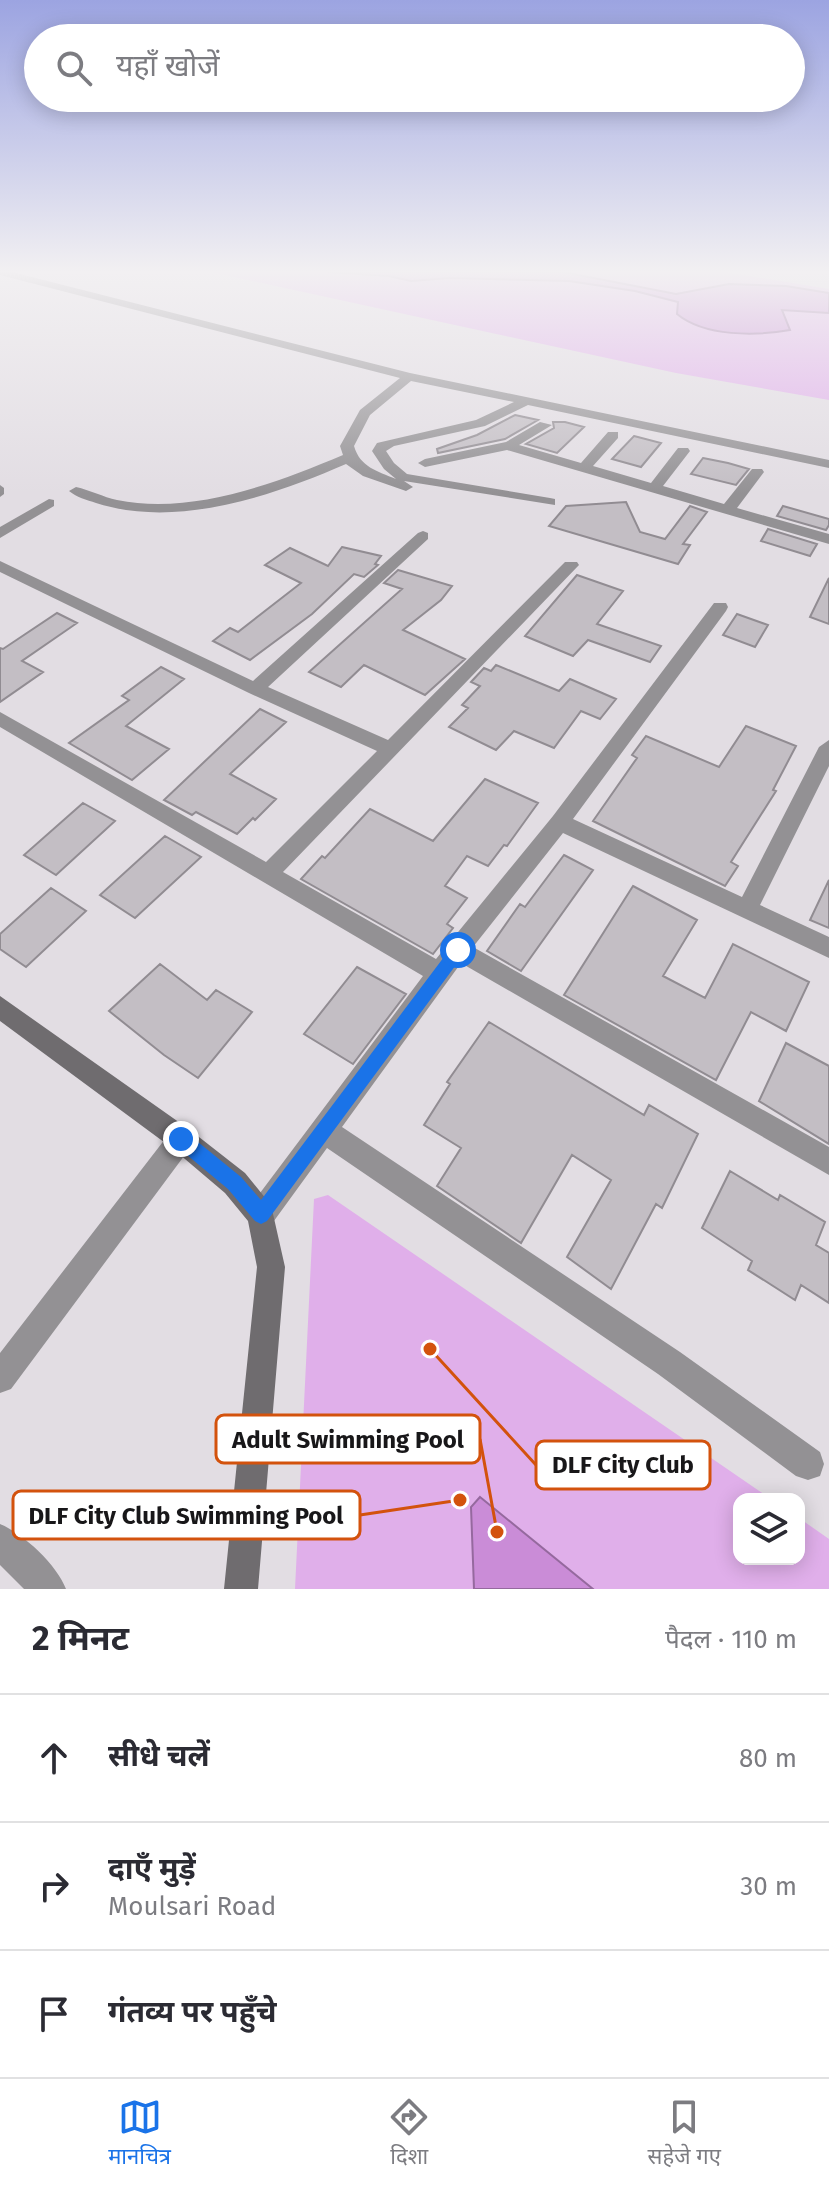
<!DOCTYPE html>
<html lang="hi">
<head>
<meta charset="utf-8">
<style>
	:root { --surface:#fff; --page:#f7f7f7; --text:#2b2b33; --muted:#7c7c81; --line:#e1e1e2; --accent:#1a73e8 }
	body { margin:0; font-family:"Fira Sans","Noto Sans Devanagari",sans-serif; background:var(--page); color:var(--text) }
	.controls { position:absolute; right:24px; bottom:24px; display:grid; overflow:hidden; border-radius:16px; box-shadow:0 4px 20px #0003 }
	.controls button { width:72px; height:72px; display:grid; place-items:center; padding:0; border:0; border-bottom:2px solid var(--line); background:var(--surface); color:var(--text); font:40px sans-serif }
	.stop { position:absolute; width:24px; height:24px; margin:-18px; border:6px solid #1a73e8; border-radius:50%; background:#fff }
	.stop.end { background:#1a73e8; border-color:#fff; box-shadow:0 2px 8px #0008 }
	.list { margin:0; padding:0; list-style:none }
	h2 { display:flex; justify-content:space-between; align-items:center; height:104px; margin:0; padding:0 32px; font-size:34px }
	h2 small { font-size:26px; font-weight:400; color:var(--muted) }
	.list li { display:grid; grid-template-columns:52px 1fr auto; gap:24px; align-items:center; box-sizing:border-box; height:128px; padding:0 32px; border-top:2px solid var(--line) }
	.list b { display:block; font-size:30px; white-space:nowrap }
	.list p { margin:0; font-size:26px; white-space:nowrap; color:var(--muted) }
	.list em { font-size:26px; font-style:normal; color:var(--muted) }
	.icon { flex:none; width:44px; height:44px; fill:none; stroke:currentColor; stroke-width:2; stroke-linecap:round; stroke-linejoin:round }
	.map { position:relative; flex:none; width:829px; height:1589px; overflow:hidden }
	.search { position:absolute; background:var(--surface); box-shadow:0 4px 20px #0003; left:24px; right:24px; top:24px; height:88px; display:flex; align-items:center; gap:20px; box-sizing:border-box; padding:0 28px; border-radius:44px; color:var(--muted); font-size:30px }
	.sheet { height:488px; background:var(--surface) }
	nav { display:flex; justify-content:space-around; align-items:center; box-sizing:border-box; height:112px; border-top:2px solid var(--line); background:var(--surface); font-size:22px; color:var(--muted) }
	nav a { display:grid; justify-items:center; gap:4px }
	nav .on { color:var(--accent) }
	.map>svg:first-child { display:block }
	.green { fill:#e0afea }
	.water { fill:#ca8cd7; stroke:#95699e; stroke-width:2 }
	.building { fill:#c3bec4; stroke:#918c92; stroke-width:2 }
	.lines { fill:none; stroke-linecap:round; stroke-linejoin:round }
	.lane { fill:#939194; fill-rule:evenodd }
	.street { fill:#939194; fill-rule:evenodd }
	.secondary { fill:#6f6c6f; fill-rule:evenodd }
	.route { fill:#1a73e8 }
	.leader { fill:none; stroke:#d3520d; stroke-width:3 }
	.callout-dot { fill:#d3520d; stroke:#fff; stroke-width:3 }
	.callout { fill:#fff; stroke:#d3520d; stroke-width:3 }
	.callout-label { font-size:24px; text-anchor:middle; font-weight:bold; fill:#181719 }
</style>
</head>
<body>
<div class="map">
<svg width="829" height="1589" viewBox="0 0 829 1589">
	<rect width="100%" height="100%" fill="#e2dde3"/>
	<path class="green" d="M 211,272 L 725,272 L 829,289 L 829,400 L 676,373 Z
		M 328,1195 L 771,1499 L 739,1499 L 739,1559 L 799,1559 L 799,1518 L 829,1539 L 829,1589 L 295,1589 L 314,1199 Z"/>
	<path class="water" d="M 327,272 L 563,272 L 676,294 L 729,284 L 786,286 L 829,293 L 829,313 L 782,310 L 790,330 C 756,336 705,337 677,314 L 678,302 L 635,291 L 569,281 L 449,278 L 411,281 L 389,276 Z
		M 480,1497 L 593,1589 L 474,1589 L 471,1507 Z"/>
	<path class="building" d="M 515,415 L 538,420 L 505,439 L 438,453 L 437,449 L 477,435 Z
		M 553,422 L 565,422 L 584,427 L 557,453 L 526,444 L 554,428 Z
		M 634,436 L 661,443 L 641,467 L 612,459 Z
		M 703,458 L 728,463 L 749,469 L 736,485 L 691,474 Z
		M 626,502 L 640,532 L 665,539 L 690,506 L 707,512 L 683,544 L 690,545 L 678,564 L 549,526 L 566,506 Z
		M 783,506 L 829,519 L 829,525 L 826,530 L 777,516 Z
		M 768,529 L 817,544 L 810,556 L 761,541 Z
		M 342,547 L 381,556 L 375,564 L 378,565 L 364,577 L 354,574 L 312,614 L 250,660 L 213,641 L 230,628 L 238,632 L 301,583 L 265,565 L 290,548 L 328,566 Z
		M 398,570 L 452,586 L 441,600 L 403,630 L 465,659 L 425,695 L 364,665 L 341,687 L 309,672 L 402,589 L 384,583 Z
		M 577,575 L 623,591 L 597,624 L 661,646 L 650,662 L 588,640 L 573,656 L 525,636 Z
		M 829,578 L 829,624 L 810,617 Z
		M 57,613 L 77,623 L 22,661 L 43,672 L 0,702 L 0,648 L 3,649 Z
		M 737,614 L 768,625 L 755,647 L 723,635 Z
		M 496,665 L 559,691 L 570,679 L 616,699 L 600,719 L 581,711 L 554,748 L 514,731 L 496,750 L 449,727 L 468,708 L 462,705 L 480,686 L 471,682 L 484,668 L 491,671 Z
		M 161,667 L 184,679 L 126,726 L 169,749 L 132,780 L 69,743 L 129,700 L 122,696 Z
		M 260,709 L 286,722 L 230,774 L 276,799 L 255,820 L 253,818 L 237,834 L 196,812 L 192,815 L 164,800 Z
		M 746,726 L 796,746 L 773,790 L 776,791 L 731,862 L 738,866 L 725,886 L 593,821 L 637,758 L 632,755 L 646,736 L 719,767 Z
		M 485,779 L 538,803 L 507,846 L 504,845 L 488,866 L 467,856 L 445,886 L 467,898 L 447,924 L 453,928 L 433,954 L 301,879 L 322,856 L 325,858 L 370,809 L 433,841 Z
		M 83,803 L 115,821 L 56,875 L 24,855 Z
		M 165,836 L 201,857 L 135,918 L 100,895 Z
		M 564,855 L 593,870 L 521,971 L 487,951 L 520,904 L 525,907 Z
		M 829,880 L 829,928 L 810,920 Z
		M 633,886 L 697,920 L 663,976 L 705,998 L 733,944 L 809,982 L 786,1031 L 751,1012 L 716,1080 L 564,995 Z
		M 51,888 L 86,911 L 26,967 L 0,949 L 0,934 Z
		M 160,964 L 207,1000 L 216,990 L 252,1012 L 198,1078 L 164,1055 L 109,1011 Z
		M 357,967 L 406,994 L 353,1064 L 304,1034 Z
		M 489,1022 L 644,1115 L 649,1105 L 698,1134 L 662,1208 L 656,1204 L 611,1289 L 567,1257 L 611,1180 L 572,1155 L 521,1243 L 437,1186 L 461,1148 L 424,1125 L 450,1084 L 447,1082 Z
		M 786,1043 L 829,1066 L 829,1144 L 759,1101 Z
		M 730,1171 L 778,1200 L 780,1195 L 825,1222 L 816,1245 L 829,1253 L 829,1303 L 801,1285 L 795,1300 L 748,1270 L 752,1261 L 702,1228 Z"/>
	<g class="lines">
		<path class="lane" d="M 0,485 L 4,488 L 4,494 L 0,497 Z"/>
		<path class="street" d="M 0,272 L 12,272 L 410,373 L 829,460 L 829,468 L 528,405 L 485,426 L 394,446 L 386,451 L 394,463 L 407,474 L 550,498 L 555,499 L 555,505 L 404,481 L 413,487 L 406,491 L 363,476 L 346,464 C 272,496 177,529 96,503 C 87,500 76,497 69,491 L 76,487 C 90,490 103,497 117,500 C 192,515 274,484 343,455 L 340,446 L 360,410 L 400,378 L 0,275 ZM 411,381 L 514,402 L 476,420 L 377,443 L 372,451 L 384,469 L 396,479 C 377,471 360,467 354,446 L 370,415 Z
			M 540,422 L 552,425 L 519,445 L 581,463 L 608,432 L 618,432 L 618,438 L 593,466 L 651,483 L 678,448 L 688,448 L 690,451 L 663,486 L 724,504 L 752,469 L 762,469 L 764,472 L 737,508 L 829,534 L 829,544 L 507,450 L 425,467 L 418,463 L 425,459 L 506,442 Z
			M 49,499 L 54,500 L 54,506 L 0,538 L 0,527 Z
			M 423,531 L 428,533 L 428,539 L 268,687 L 388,740 L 565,562 L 577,562 L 579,565 L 283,872 L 436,959 L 553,816 L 714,603 L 726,603 L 728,607 L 726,611 L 573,819 L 742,897 L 819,747 L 829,740 L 829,766 L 760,905 L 829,937 L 829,958 L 563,833 L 473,947 L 829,1147 L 829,1175 L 461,963 L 342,1127 L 680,1352 L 820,1452 L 824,1464 L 820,1476 L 808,1480 L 796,1476 L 658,1374 L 327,1148 L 271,1225 L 261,1229 L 251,1225 L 247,1215 L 251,1205 L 423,976 L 0,727 L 0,712 L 266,862 L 377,751 L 249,693 L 0,572 L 0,561 L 253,681 L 418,533 Z
			M 181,1126 L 190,1130 L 194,1139 L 190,1148 L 11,1389 L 0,1393 L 0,1353 L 172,1130 Z
			M 0,1524 C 24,1534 57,1565 66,1589 L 24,1589 L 0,1565 Z"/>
		<path class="secondary" d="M 0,996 L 190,1130 L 245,1173 L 271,1205 L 285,1267 L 258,1589 L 224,1589 L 257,1267 L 248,1221 L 225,1193 L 172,1148 L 0,1021 Z"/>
	</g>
	<linearGradient id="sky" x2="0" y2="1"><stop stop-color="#9ca4e1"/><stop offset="0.55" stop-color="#f2f0f2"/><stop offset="1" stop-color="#f2f0f2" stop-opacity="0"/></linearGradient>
	<rect width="829" height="494" fill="url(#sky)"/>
	<path class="route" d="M 458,943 L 464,945 L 464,954 L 267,1221 L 261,1224 L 255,1221 L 228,1189 L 175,1145 L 172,1139 L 175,1133 L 181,1131 L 187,1133 L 241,1177 L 261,1200 L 453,945 Z"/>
	<path class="leader" d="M497 1532L480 1439M430 1349L536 1465M460 1500L360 1515"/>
	<g class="callout-dot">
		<circle cx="497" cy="1532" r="8"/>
		<circle cx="430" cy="1349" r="8"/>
		<circle cx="460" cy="1500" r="8"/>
	</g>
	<g class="callout">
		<rect x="216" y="1415" width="264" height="48" rx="8"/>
		<rect x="536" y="1441" width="174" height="48" rx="8"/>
		<rect x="13" y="1491" width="347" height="48" rx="8"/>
	</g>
	<g class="callout-label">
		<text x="348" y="1448">Adult Swimming Pool</text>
		<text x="623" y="1473">DLF City Club</text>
		<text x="186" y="1524">DLF City Club Swimming Pool</text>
	</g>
</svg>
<div class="controls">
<button><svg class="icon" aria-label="layers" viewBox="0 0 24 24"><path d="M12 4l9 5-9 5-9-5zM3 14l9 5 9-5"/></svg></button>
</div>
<div class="stop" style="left:458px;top:950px"></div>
<div class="stop end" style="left:181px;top:1139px"></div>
<div class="search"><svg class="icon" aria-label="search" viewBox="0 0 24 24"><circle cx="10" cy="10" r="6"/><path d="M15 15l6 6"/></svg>यहाँ खोजें</div>
</div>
<section class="sheet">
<h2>2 मिनट<small>पैदल · 110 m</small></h2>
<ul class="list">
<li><svg class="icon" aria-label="ahead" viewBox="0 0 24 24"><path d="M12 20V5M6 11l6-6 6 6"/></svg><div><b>सीधे चलें</b></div><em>80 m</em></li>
<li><svg class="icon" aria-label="right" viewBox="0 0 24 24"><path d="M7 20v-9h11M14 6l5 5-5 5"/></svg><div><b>दाएँ मुड़ें</b><p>Moulsari Road</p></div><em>30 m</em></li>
<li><svg class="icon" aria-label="arrive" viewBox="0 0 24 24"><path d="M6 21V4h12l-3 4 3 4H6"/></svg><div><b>गंतव्य पर पहुँचे</b></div></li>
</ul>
</section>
<nav>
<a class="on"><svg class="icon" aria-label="map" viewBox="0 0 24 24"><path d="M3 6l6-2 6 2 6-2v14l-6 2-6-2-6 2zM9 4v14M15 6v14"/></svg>मानचित्र</a>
<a><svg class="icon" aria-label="directions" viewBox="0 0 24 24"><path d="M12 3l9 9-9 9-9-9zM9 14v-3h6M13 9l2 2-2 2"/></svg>दिशा</a>
<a><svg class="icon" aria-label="saved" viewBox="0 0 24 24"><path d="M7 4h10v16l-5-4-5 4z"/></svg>सहेजे गए</a>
</nav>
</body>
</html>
